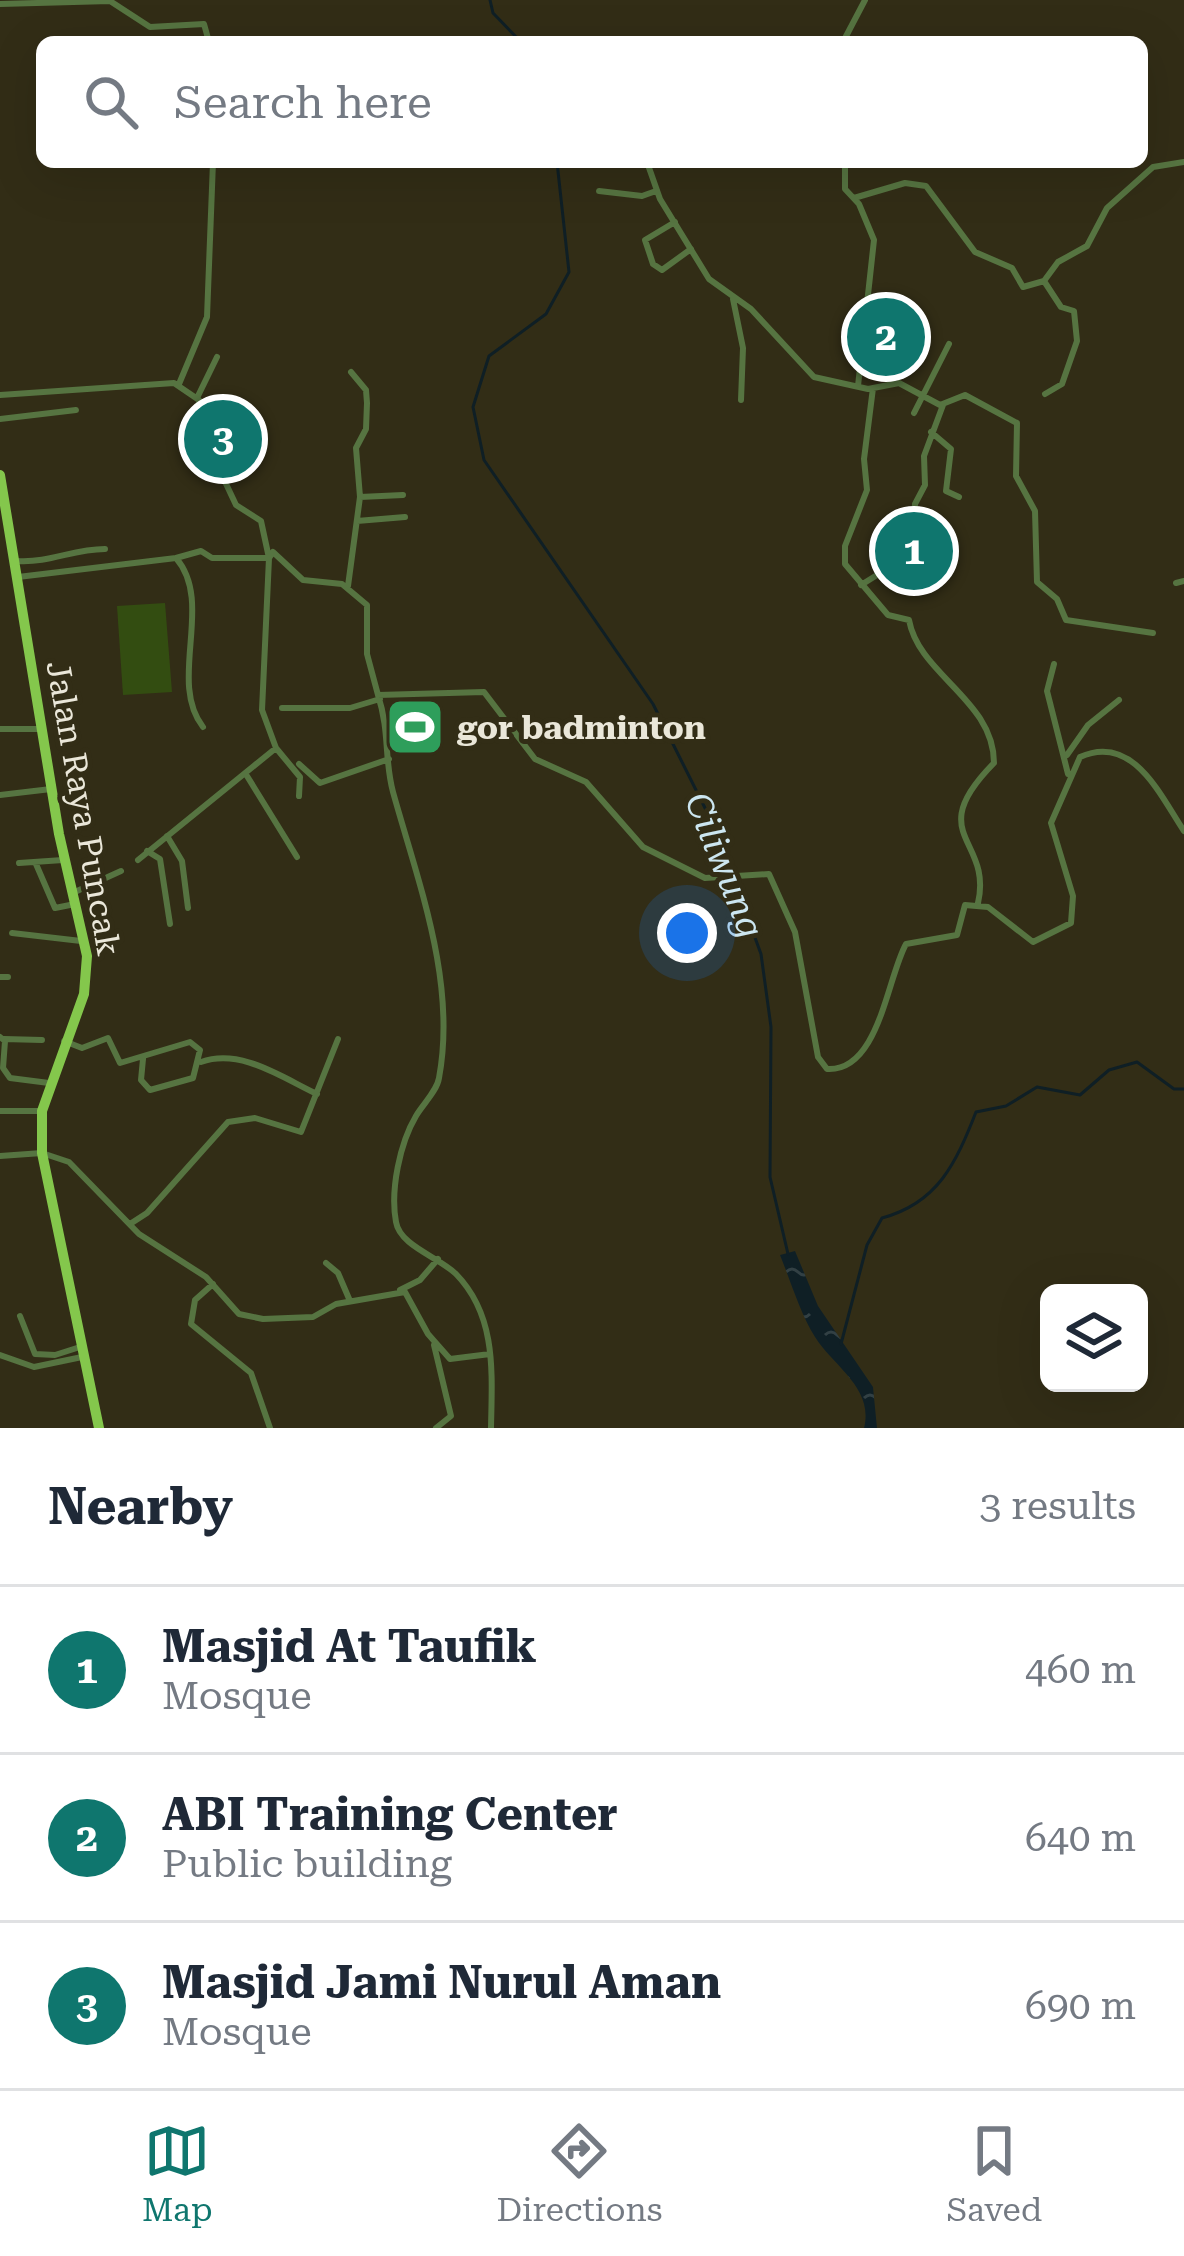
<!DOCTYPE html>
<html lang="en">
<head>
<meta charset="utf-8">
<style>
	:root { --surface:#fff; --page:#f6f6f7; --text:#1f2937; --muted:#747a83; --line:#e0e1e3; --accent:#0f766e }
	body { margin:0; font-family:"Roboto Serif",serif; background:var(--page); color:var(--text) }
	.controls { position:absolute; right:36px; bottom:36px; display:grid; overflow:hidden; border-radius:18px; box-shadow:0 12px 48px #0002 }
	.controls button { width:108px; height:108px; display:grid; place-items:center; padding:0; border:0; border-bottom:3px solid var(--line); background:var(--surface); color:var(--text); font:60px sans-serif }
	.you { position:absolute; left:687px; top:933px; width:42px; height:42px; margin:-30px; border:9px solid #fff; border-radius:50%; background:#1a73e8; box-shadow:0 0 0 18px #1a73e833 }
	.badge { display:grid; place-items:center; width:78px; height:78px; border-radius:50%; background:var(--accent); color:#fff; font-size:39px; font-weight:700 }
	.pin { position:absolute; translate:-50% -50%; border:6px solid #fff; box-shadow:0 3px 12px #0006 }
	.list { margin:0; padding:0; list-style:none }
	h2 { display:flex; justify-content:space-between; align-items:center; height:156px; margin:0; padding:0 48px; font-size:51px }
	h2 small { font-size:39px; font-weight:400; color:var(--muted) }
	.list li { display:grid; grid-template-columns:78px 1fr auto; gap:36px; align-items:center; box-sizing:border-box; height:168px; padding:0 48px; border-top:3px solid var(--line) }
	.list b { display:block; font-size:45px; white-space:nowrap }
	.list p { margin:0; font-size:39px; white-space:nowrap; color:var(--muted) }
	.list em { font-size:39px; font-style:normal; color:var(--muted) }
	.icon { flex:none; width:66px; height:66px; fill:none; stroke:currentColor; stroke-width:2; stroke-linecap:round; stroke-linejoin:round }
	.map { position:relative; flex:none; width:1184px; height:1428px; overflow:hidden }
	.search { position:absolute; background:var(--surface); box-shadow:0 12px 48px #0002; left:36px; right:36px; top:36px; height:132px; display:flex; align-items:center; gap:30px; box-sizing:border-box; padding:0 42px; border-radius:18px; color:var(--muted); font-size:45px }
	.sheet { height:660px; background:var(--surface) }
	nav { display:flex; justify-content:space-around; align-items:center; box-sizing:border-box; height:168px; border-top:3px solid var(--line); background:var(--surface); font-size:33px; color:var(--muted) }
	nav a { display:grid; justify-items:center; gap:6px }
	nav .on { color:var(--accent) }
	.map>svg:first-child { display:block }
	.garden { fill:#334d11 }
	.water { fill:url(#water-ripples) }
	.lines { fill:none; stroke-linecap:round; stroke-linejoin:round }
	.stream { stroke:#0f1f25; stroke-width:3 }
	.minor { stroke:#567441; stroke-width:6 }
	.trunk { stroke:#84c74c; stroke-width:10 }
	.labels { text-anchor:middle; stroke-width:10; stroke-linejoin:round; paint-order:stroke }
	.poi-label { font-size:33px; font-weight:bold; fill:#eae7d9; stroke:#322d16; text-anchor:start }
	.street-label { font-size:33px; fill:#eae7d9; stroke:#322d16 }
	.water-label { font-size:36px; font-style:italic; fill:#cce6f0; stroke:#322d16 }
</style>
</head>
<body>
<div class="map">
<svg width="1184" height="1428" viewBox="0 0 1184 1428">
	<defs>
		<pattern id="water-ripples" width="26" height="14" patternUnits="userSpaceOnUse" patternTransform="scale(3)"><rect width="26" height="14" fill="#0f1f25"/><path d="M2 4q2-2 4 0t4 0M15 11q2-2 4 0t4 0" fill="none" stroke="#324044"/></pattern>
	</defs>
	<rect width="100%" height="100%" fill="#322d16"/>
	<path class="garden" d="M 165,603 L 172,692 L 123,695 L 117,606 Z"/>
	<path class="water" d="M 795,1251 L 818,1306 L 873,1387 L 877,1428 L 864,1428 C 874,1388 834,1367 815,1337 C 800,1313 791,1282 780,1255 Z"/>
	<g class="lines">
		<path class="stream" d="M 490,0 L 493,13 L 521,42
			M 557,162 L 569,272 L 546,314 L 489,356 L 473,407 L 484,460 L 653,704 L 714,826 L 761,954 L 771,1027 L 770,1177 L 788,1254
			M 841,1344 L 867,1245 L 882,1218 C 938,1203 956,1163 976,1112 L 1006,1106 L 1037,1087 L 1080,1095 L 1109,1070 L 1137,1062 L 1174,1089 L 1184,1089"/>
		<path class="minor" d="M 0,4 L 110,1 L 150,27 L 204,24 L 209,42
			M 843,42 L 865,0
			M 647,162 L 660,199 L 709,279 L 751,309 L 814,377 L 868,389 L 899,383 L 940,405 L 965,395 L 1017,423 L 1016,476 L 1035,511 L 1037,582 L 1057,599 L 1066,620 L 1153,633
			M 845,162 L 845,189 L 859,204 L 874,240 L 858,386
			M 599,191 L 642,196 L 656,191
			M 854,198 L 905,183 L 926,186 L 975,252 L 1012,268 L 1023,287 L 1044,281 L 1058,262 L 1087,246 L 1107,208 L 1153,167 L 1184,162
			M 675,222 L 645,240 L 653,264 L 662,270 L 691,249
			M 1044,281 L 1061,307 L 1074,311 L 1077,341 L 1062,384 L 1045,394
			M 733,299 L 743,348 L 741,400
			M 890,383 L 922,340
			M 179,384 L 207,317 L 213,162
			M 873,388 L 864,459 L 867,490 L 845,546 L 845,564 L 888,615 L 909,620 C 919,675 994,700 994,763 C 922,836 993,838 978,903
			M 0,395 L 174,383 L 199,400 L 198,453 L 220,471 L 236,505 L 261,521 L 269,558 L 273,552 L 303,580 L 342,584 L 367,605 L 367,654 L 378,695 L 484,692 L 535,759 L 586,782 L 643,847 L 705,878 L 769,874 L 795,932 L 818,1057 L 827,1069 C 879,1072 887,978 906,944 L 957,935 L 965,905 L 988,907 L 1033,942 L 1071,923 L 1073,896 L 1051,823 L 1080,757 C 1133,733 1160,795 1184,831
			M 197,398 L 217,357
			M 914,413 L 949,344
			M 0,419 L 76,410
			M 931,432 L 951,449 L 946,491 L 959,497
			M 360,497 L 403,495
			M 357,521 L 405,517
			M 912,544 L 915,504 L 925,485 L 924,456 L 943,405
			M 176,558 L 201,551 L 212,558 L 269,558 L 262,710 L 276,748 L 300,777 L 299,796
			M 17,561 C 51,563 72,549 105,549
			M 18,577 L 176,558 C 215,603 167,681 203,727
			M 1176,583 L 1184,581
			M 861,585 L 909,555
			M 348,586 L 360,497 L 356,448 L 366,429 L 367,403 L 366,390 L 351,372
			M 1054,664 L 1047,691 L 1068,774
			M 378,695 C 390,732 384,759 393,792 C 418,882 457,982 439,1078 C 437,1091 423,1104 416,1116 C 400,1143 390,1190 396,1222 C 400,1246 439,1257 456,1274 C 497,1316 492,1373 491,1428
			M 282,708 L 350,708 L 380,699
			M 0,729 L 41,729
			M 1067,755 L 1088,725 L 1119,700
			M 299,764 L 320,783 L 389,759
			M 247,776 L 297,857
			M 0,795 L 51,789
			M 167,836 L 182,861 L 188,908
			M 147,851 L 160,859 L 170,924
			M 138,860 L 276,748
			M 19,863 L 63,860
			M 36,864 L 55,908 L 75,904
			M 77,891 L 121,871
			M 12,933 L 81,941
			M 0,977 L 8,977
			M 0,1037 L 5,1041 L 3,1068 L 10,1078 L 49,1083
			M 4,1039 L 42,1040
			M 64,1041 L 82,1048 L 108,1038 L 120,1063 L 190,1042 L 200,1050 L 193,1078 L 150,1090 L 141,1080 L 143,1059
			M 201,1062 C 241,1048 281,1077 317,1094
			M 0,1111 L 42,1111
			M 0,1156 L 42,1153 L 69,1162 L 139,1234 L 206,1277 L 239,1314 L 263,1319 L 313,1317 L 336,1304 L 405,1292 L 428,1334 L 450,1359 L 490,1354
			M 130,1224 L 147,1213 L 228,1122 L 255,1118 L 301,1132 L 338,1039
			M 326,1263 L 338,1273 L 350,1301
			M 213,1284 L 195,1300 L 191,1324 L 251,1373 L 270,1428
			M 400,1290 L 420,1280 L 438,1259
			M 20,1316 L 35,1354 L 55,1355 L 80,1347
			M 434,1345 L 451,1416 L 436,1428
			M 0,1355 L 34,1367 L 82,1357"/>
		<path class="trunk" d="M 0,475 L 59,834 L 87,956 L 84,994 L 42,1111 L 42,1153 L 99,1428"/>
	</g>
	<defs>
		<symbol id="stadium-square" viewBox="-11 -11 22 22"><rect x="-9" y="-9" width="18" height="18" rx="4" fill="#2e9e5b" stroke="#322d16"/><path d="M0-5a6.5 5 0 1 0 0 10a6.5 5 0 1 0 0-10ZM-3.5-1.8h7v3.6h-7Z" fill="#fff"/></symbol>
	</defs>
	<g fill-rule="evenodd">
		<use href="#stadium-square" x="382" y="694" width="66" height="66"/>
	</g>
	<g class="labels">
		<g class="poi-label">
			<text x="457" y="739">gor badminton</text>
		</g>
		<g class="street-label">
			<text transform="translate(84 808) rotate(80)" y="12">Jalan Raya Puncak</text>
		</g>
		<g class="water-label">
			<text transform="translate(725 865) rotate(68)" y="13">Ciliwung</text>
		</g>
	</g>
</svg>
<div class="controls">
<button><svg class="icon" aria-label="layers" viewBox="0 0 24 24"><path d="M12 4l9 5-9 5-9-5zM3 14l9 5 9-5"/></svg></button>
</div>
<div class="you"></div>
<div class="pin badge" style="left:914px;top:551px">1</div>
<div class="pin badge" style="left:886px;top:337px">2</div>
<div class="pin badge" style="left:223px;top:439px">3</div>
<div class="search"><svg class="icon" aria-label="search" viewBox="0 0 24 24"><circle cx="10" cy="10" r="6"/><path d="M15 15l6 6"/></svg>Search here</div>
</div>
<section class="sheet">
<h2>Nearby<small>3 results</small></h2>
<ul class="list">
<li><span class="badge">1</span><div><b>Masjid At Taufik</b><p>Mosque</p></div><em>460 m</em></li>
<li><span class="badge">2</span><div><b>ABI Training Center</b><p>Public building</p></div><em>640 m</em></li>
<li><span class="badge">3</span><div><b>Masjid Jami Nurul Aman</b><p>Mosque</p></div><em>690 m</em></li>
</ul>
</section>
<nav>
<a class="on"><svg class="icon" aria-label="map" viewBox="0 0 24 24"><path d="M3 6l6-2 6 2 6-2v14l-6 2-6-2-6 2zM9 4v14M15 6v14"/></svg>Map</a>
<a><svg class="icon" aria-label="directions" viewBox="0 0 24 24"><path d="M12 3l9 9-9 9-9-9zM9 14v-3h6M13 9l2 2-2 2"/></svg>Directions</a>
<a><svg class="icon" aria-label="saved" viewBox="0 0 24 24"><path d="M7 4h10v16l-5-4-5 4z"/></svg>Saved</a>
</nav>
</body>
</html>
